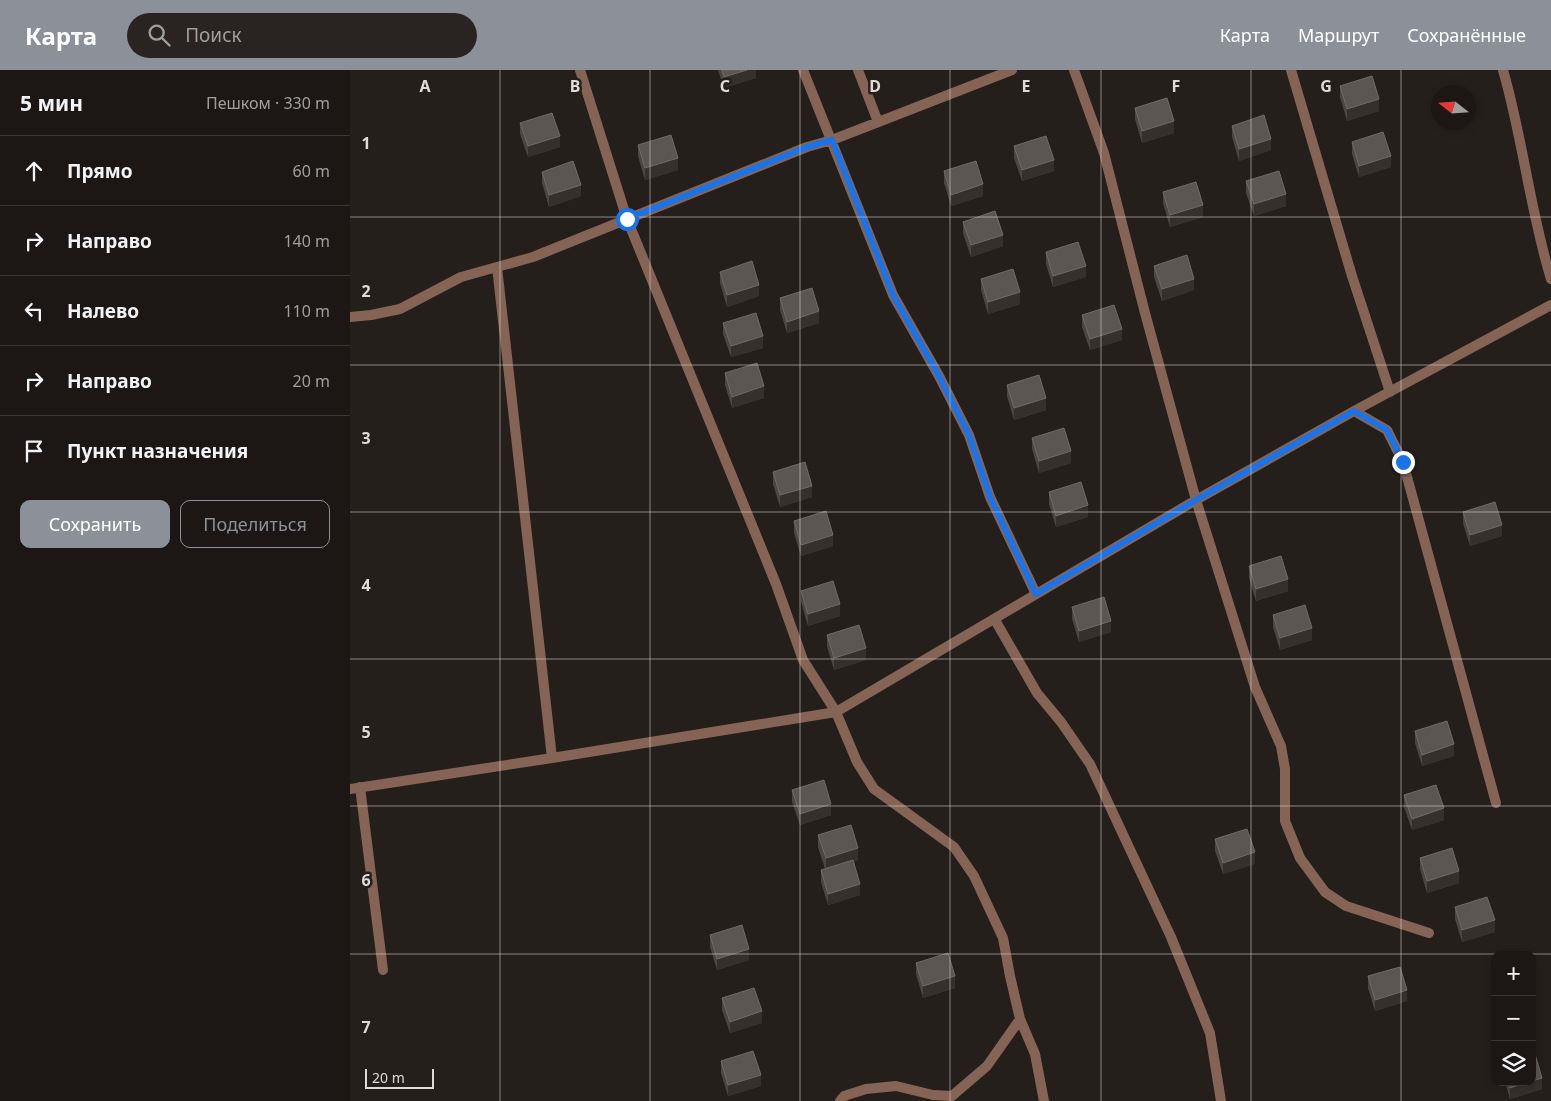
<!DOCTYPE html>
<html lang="ru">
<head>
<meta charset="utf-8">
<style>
	:root { --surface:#1c1715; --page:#292422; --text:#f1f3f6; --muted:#a09fa0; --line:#3a3634; --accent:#8c9099 }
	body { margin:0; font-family:"Noto Sans",sans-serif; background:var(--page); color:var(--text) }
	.controls { position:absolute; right:15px; bottom:15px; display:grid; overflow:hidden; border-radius:10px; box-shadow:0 2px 8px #0003 }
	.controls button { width:45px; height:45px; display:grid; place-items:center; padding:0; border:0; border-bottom:1px solid var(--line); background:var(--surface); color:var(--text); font:25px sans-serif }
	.compass { position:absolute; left:1081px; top:15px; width:45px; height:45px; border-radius:50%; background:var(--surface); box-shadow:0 2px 8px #0003; rotate:287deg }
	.scale { position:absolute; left:15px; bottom:12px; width:69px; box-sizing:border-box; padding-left:5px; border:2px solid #dfdad8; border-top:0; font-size:14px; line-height:18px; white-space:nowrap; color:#dfdad8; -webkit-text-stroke:4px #251f1c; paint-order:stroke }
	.stop { position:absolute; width:15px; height:15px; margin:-11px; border:4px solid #1a73e8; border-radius:50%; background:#fff }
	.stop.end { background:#1a73e8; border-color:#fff; box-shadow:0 1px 5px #0008 }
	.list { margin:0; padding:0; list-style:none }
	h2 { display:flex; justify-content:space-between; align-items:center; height:65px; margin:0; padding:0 20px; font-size:21px }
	h2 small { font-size:16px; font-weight:400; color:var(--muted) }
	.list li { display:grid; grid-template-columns:32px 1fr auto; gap:15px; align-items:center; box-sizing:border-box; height:70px; padding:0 20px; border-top:1px solid var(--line) }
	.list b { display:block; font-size:19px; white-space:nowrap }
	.list em { font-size:16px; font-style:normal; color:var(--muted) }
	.actions { display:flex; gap:10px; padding:15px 20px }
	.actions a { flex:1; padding:11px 0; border:1px solid var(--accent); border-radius:10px; text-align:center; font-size:18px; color:var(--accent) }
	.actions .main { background:var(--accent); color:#fff }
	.icon { flex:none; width:28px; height:28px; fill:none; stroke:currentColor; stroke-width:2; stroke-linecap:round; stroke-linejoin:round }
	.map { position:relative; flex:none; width:1201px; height:1031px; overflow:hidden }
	header { display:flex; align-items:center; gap:30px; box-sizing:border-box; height:70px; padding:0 25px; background:var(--accent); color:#fff }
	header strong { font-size:24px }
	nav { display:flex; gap:28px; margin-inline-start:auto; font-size:18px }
	.search { width:350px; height:45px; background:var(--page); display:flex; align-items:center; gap:12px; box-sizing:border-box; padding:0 18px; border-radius:28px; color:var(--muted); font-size:19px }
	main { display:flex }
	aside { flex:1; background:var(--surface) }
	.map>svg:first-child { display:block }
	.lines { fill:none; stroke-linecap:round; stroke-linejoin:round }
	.minor { stroke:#856456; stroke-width:10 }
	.wall { fill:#4c4643 }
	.shaded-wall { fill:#36302d }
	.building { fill:#5c5653; stroke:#706b68 }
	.route { stroke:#1a73e8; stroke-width:6 }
	.grid { fill:none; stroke:#dfdad8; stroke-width:1; stroke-opacity:0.55 }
	.grid-label { font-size:16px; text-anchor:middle; font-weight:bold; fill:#dfdad8; stroke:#251f1c; stroke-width:5; stroke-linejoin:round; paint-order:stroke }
</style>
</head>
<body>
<header>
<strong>Карта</strong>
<div class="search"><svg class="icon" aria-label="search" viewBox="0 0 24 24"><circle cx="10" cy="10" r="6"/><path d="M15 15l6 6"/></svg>Поиск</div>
<nav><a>Карта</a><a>Маршрут</a><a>Сохранённые</a></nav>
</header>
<main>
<aside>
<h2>5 мин<small>Пешком · 330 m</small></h2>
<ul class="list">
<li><svg class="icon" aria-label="ahead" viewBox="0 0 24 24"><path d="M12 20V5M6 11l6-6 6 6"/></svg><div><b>Прямо</b></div><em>60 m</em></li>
<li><svg class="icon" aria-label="right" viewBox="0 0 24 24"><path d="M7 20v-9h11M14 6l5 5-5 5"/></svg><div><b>Направо</b></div><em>140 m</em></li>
<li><svg class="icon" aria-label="left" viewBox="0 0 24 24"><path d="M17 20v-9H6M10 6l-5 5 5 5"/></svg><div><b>Налево</b></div><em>110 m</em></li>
<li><svg class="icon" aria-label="right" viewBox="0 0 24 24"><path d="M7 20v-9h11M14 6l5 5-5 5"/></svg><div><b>Направо</b></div><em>20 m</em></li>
<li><svg class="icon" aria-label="arrive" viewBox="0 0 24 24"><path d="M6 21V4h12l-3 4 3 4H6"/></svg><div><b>Пункт назначения</b></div></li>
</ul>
<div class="actions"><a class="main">Сохранить</a><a>Поделиться</a></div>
</aside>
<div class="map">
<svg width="1201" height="1031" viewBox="0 0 1201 1031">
	<rect width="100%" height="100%" fill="#251f1c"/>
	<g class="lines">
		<path class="minor" d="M 230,0 L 277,149 L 426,514 L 453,590 L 486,642 L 507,692 L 524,719 L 604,777 L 624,806 L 653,868 L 660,906 L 670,949 L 685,984 L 694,1031
			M 453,0 L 543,225 L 589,306 L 619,365 L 640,427 L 686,524
			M 508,0 L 528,52
			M 724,0 L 754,83 L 795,243 L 846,430 L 905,617 L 931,676 L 935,699 L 935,751 L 950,788 L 975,822 L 996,836 L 1079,863
			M 941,0 L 1002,206 L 1040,322
			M 1153,0 C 1173,69 1180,141 1201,209
			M 147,197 L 202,688
			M 0,247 L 21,245 L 50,239 L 111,207 L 183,187 L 457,77 L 482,70 L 662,0
			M 1004,341 L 1037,360 L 1053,392 L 1146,733
			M 645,550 L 687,623 L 711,652 L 740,694 L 821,867 L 860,963 L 871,1031
			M 10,717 L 33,900
			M 0,719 L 202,688 L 486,642 L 846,430 L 1004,341 L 1201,235
			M 490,1031 L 494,1026 L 516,1019 L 546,1016 L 583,1025 L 602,1026 L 637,996 L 670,949"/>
	</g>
	<path class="wall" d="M 368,0 L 406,0 L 406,8 L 374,18 Z
		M 990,16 L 1029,41 L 997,51 L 990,27 Z
		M 785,38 L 824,63 L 792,73 L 785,49 Z
		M 170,53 L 210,77 L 178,87 L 170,64 Z
		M 882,56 L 921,80 L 889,91 L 882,67 Z
		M 1002,72 L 1041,97 L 1009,107 L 1002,84 Z
		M 288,75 L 328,100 L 295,110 L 288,86 Z
		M 664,76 L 704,101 L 672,111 L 664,88 Z
		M 594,101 L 633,126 L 601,136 L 594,113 Z
		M 192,102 L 231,126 L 199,137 L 192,113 Z
		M 896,111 L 936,136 L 904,146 L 896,123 Z
		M 813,122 L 853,147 L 820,157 L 813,133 Z
		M 613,152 L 653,176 L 621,187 L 613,163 Z
		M 696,182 L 736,207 L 703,217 L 696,194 Z
		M 804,196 L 844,220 L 812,231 L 804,207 Z
		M 370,202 L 409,226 L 377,237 L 370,213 Z
		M 631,209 L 670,234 L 638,244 L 631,220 Z
		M 430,228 L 469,253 L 437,263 L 430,240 Z
		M 732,245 L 772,270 L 740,280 L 732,257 Z
		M 373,253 L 413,278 L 381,287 L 373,264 Z
		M 375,303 L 414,328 L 382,338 L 375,315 Z
		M 657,315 L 696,340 L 664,350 L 657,326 Z
		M 682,368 L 721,393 L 689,403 L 682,379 Z
		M 423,402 L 462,427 L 430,437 L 423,414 Z
		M 699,422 L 738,447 L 706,457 L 699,434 Z
		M 1113,442 L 1152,466 L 1120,476 L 1113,453 Z
		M 444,451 L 483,476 L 451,486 L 444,463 Z
		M 899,496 L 938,521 L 906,531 L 899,508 Z
		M 451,521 L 490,546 L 458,556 L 451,532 Z
		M 722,537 L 761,562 L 729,572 L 722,549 Z
		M 923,545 L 962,570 L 930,580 L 923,557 Z
		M 477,565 L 516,590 L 484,600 L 477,576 Z
		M 1065,661 L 1104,686 L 1072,696 L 1065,673 Z
		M 442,720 L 481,745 L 450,755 L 442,732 Z
		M 1054,725 L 1094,750 L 1062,760 L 1054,737 Z
		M 468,765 L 508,790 L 504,791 L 510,825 L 478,835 L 471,812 L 471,800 L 475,799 L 468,777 Z
		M 865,769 L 905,794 L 873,804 L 865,781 Z
		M 1070,788 L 1109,813 L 1077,823 L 1070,799 Z
		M 1105,837 L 1145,862 L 1112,872 L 1105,849 Z
		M 360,865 L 399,890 L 367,900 L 360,877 Z
		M 566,893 L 605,918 L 573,928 L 566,904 Z
		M 1018,906 L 1057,931 L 1025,941 L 1018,918 Z
		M 372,928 L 412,953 L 380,963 L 372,940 Z
		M 371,991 L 411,1016 L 378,1026 L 371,1003 Z
		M 1155,1012 L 1182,1012 L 1192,1019 L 1160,1029 Z"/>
	<path class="shaded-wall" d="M 397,0 L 406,0 L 406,8 L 374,18 L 374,7 Z
		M 1029,29 L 1029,41 L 997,51 L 997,39 Z
		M 824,51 L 824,63 L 792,73 L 792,61 Z
		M 210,66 L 210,77 L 178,87 L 178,76 Z
		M 921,69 L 921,80 L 889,91 L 889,79 Z
		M 1041,86 L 1041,97 L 1009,107 L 1009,96 Z
		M 328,88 L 328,100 L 295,110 L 295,98 Z
		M 704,90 L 704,101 L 672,111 L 672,100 Z
		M 633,114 L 633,126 L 601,136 L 601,125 Z
		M 231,115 L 231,126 L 199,137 L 199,125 Z
		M 936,124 L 936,136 L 904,146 L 904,134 Z
		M 853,135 L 853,147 L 820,157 L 820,145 Z
		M 653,165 L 653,176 L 621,187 L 621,175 Z
		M 736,196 L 736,207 L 703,217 L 703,206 Z
		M 844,209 L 844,220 L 812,231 L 812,219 Z
		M 409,215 L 409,226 L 377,237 L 377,225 Z
		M 670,222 L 670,234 L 638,244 L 638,232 Z
		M 469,241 L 469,253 L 437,263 L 437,252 Z
		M 772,259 L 772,270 L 740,280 L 740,269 Z
		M 413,266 L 413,278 L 381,287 L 381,276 Z
		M 414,316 L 414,328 L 382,338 L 382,327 Z
		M 696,328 L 696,340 L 664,350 L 664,338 Z
		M 721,381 L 721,393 L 689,403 L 689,391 Z
		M 462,416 L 462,427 L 430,437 L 430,425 Z
		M 738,435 L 738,447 L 706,457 L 706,446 Z
		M 1152,455 L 1152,466 L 1120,476 L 1120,465 Z
		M 483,465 L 483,476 L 451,486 L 451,475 Z
		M 938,509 L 938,521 L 906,531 L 906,519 Z
		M 490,534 L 490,546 L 458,556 L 458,544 Z
		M 761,551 L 761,562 L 729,572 L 729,561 Z
		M 962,558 L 962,570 L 930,580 L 930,568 Z
		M 516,578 L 516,590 L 484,600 L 484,588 Z
		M 1104,674 L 1104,686 L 1072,696 L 1072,685 Z
		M 481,734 L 481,745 L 450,755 L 450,744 Z
		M 1094,738 L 1094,750 L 1062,760 L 1062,749 Z
		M 508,778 L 508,790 L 476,800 L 476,788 Z
		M 905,782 L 905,794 L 873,804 L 873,793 Z
		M 1109,801 L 1109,813 L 1077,823 L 1077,811 Z
		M 510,814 L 510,825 L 478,835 L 478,824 Z
		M 1145,850 L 1145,862 L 1112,872 L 1112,860 Z
		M 399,879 L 399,890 L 367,900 L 367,889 Z
		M 605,906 L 605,918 L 573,928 L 573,916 Z
		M 1057,920 L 1057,931 L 1025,941 L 1025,930 Z
		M 412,941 L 412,953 L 380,963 L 380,952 Z
		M 411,1005 L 411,1016 L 378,1026 L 378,1015 Z
		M 1192,1008 L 1192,1019 L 1160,1029 L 1160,1018 L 1178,1012 L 1182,1012 L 1182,1011 Z"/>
	<path class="building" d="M 372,0 L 397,0 L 374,7 Z
		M 1022,6 L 1029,29 L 997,39 L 990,16 Z
		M 817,28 L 824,51 L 792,61 L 785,38 Z
		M 202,43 L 210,66 L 178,76 L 170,53 Z
		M 914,45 L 921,69 L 889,79 L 882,56 Z
		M 1033,62 L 1041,86 L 1009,96 L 1002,72 Z
		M 321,65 L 328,88 L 295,98 L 288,75 Z
		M 696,66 L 704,90 L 672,100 L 664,76 Z
		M 223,91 L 231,115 L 199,125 L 192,102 Z
		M 626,91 L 633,114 L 601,125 L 594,101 Z
		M 929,101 L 936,124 L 904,134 L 896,111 Z
		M 846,112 L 853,135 L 820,145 L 813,122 Z
		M 645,141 L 653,165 L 621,175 L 613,152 Z
		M 728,172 L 736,196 L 703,206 L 696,182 Z
		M 837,185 L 844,209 L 812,219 L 804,196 Z
		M 402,191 L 409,215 L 377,225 L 370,202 Z
		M 663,199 L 670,222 L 638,232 L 631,209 Z
		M 462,218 L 469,241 L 437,252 L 430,228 Z
		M 764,235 L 772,259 L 740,269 L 732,245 Z
		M 406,243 L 413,266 L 381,276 L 373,253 Z
		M 407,293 L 414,316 L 382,327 L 375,303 Z
		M 689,305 L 696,328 L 664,338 L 657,315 Z
		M 714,358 L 721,381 L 689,391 L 682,368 Z
		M 455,392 L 462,416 L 430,425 L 423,402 Z
		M 731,412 L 738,435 L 706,446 L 699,422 Z
		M 1145,432 L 1152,455 L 1120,465 L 1113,442 Z
		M 476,441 L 483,465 L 451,475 L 444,451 Z
		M 931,486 L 938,509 L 906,519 L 899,496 Z
		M 483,511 L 490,534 L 458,544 L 451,521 Z
		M 754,527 L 761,551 L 729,561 L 722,537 Z
		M 955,535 L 962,558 L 930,568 L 923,545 Z
		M 509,555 L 516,578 L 484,588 L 477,565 Z
		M 1097,651 L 1104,674 L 1072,685 L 1065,661 Z
		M 474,710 L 481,734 L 450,744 L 442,720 Z
		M 1086,715 L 1094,738 L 1062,749 L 1054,725 Z
		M 501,755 L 508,778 L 476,788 L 468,765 Z
		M 897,759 L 905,782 L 873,793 L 865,769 Z
		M 1102,778 L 1109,801 L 1077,811 L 1070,788 Z
		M 503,790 L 510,814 L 478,824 L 471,800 Z
		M 1137,827 L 1145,850 L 1112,860 L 1105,837 Z
		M 392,855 L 399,879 L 367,889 L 360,865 Z
		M 598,883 L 605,906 L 573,916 L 566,893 Z
		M 1050,897 L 1057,920 L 1025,930 L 1018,906 Z
		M 404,918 L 412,941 L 380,952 L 372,928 Z
		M 403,981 L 411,1005 L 378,1015 L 371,991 Z
		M 1185,984 L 1192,1008 L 1182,1011 L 1182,985 Z
		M 1159,1012 L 1178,1012 L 1160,1018 Z"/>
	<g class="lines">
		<path class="route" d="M 277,149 L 457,77 L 482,70 L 543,225 L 589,306 L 619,365 L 640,427 L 686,524 L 846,430 L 1004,341 L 1037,360 L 1053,392"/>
	</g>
	<path class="grid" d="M 150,0 L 150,1031M 300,0 L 300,1031M 450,0 L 450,1031M 600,0 L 600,1031M 751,0 L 751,1031M 901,0 L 901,1031M 1051,0 L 1051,1031M 0,147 L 1201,147M 0,295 L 1201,295M 0,442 L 1201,442M 0,589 L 1201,589M 0,736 L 1201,736M 0,884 L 1201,884"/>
	<g class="grid-label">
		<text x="75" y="22">A</text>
		<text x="225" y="22">B</text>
		<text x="375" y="22">C</text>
		<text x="525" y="22">D</text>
		<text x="676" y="22">E</text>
		<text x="826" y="22">F</text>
		<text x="976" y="22">G</text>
		<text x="16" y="79">1</text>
		<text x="16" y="227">2</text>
		<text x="16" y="374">3</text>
		<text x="16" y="521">4</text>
		<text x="16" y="668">5</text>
		<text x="16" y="816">6</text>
		<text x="16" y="963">7</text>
	</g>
</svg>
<div class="controls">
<button>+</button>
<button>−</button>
<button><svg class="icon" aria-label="layers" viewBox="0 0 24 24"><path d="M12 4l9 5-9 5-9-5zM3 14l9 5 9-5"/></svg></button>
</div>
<svg class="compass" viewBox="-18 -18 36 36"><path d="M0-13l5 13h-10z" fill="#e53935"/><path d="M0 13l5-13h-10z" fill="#a09fa0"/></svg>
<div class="scale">20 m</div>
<div class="stop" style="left:277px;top:149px"></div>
<div class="stop end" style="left:1053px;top:392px"></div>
</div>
</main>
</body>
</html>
